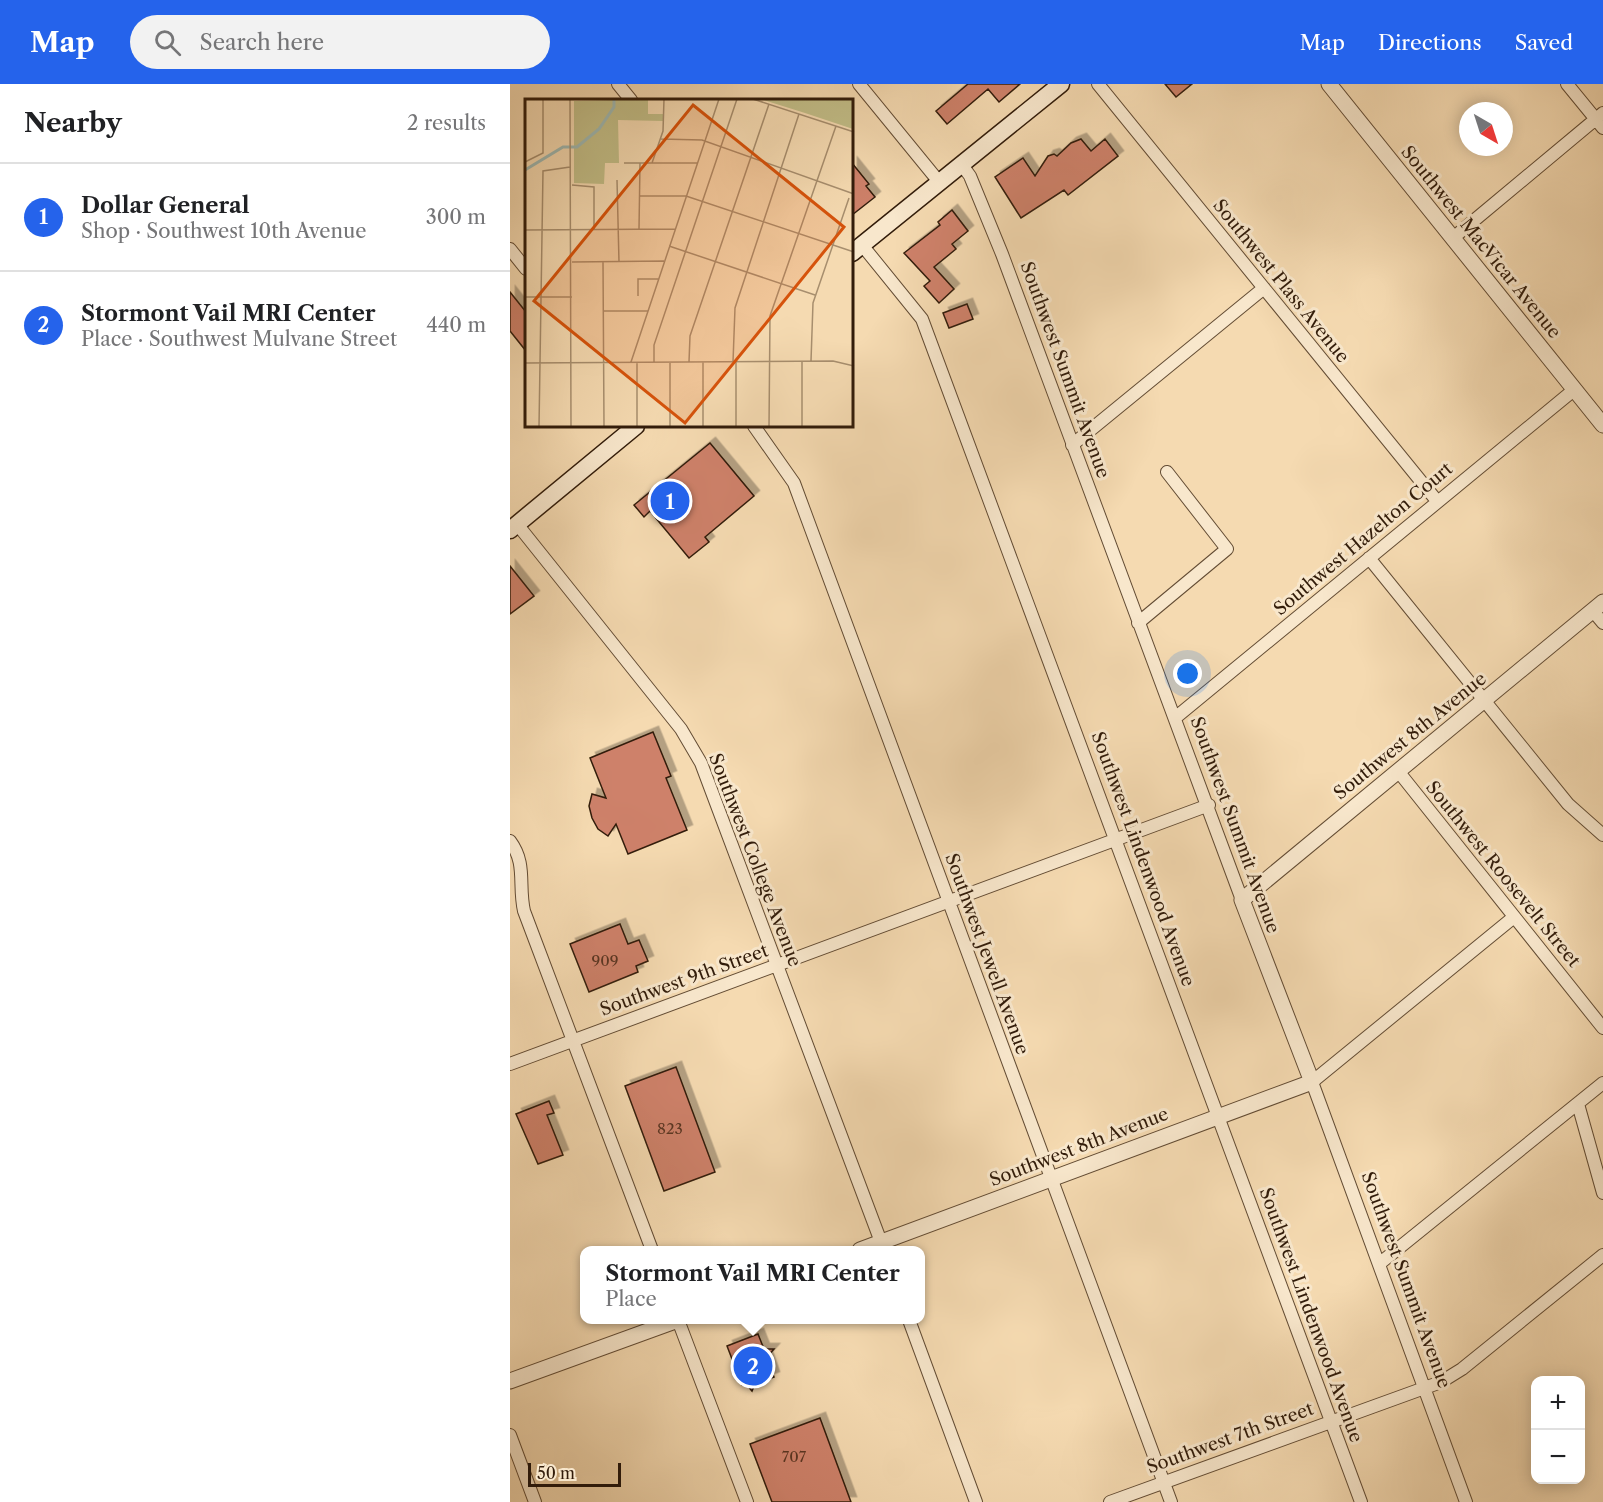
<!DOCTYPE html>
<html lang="en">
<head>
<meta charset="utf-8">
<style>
	:root { --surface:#fff; --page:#f2f2f2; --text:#202124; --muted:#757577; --line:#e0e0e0; --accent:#2563eb }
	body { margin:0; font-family:"Libre Caslon Text",serif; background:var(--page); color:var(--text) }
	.controls { position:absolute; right:18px; bottom:18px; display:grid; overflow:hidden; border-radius:12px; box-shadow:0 3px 15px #0003 }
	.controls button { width:54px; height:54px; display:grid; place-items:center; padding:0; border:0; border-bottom:2px solid var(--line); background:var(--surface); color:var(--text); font:30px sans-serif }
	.compass { position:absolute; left:949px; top:18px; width:54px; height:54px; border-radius:50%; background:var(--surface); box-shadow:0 3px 15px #0003; rotate:141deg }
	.scale { position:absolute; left:18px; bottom:15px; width:93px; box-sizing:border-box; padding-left:6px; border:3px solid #321c0a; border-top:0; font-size:16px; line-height:21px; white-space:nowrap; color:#321c0a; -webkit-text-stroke:4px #f8e7cc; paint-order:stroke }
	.you { position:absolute; left:678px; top:590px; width:21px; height:21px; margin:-15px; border:4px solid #fff; border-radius:50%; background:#1a73e8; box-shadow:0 0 0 9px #1a73e833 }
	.badge { display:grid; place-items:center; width:39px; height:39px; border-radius:50%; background:var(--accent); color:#fff; font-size:20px; font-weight:700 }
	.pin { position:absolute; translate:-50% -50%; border:3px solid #fff; box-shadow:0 2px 6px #0006 }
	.popup { position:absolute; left:70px; top:1162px; width:345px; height:78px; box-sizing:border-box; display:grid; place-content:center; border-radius:12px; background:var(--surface); filter:drop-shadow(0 2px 4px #0005); font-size:20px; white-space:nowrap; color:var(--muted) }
	.popup b { font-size:22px; color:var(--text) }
	.popup::after { content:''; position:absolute; left:50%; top:100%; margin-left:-12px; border:12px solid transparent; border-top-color:var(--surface) }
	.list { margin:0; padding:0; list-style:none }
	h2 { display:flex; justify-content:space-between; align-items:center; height:78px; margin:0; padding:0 24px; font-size:26px }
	h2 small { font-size:20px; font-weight:400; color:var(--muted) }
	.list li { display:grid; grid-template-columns:39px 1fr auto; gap:18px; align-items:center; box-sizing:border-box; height:108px; padding:0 24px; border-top:2px solid var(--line) }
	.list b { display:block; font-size:22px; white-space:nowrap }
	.list p { margin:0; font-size:20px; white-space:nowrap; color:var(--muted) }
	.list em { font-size:20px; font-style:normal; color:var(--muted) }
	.icon { flex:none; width:33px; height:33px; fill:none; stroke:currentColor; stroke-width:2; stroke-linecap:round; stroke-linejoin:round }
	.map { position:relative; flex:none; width:1093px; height:1418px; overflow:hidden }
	header { display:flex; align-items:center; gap:36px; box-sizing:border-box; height:84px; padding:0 30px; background:var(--accent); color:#fff }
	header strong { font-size:28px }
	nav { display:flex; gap:33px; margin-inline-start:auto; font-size:21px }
	.search { width:420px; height:54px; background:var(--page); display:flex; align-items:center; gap:15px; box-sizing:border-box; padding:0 21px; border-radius:33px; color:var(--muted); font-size:22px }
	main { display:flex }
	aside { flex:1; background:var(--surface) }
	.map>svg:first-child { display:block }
	.building { fill:#ce816a; stroke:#321c0a; stroke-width:1.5; filter:url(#shadow) }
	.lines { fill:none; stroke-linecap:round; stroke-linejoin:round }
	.minor-casing { stroke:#634c34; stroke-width:14 }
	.tertiary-casing { stroke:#634c34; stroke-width:17 }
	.secondary-casing { stroke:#321c0a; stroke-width:19 }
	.minor { stroke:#f8e7cc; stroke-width:12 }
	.tertiary { stroke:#f8e7cc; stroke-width:15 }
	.secondary { stroke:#f8e7cc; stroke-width:16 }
	.labels { text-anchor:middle; stroke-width:6; stroke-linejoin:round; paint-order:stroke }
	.number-label { font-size:15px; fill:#593522 }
	.street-label { font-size:18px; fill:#321c0a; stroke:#f8e7cc }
	.inset-river { fill:none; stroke:#9eb9b3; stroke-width:3 }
	.inset-road { fill:none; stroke:#a78e6e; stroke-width:1.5 }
	.view { fill:#d6530c; fill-opacity:0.15; stroke:#d6530c; stroke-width:3 }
	.inset-edge { fill:none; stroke:#321c0a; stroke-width:3 }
</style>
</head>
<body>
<header>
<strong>Map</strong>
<div class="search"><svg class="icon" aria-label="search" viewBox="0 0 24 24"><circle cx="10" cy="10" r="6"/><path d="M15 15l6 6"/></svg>Search here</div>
<nav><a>Map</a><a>Directions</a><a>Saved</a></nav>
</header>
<main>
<aside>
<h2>Nearby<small>2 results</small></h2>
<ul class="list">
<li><span class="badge">1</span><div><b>Dollar General</b><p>Shop · Southwest 10th Avenue</p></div><em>300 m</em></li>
<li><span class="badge">2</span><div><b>Stormont Vail MRI Center</b><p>Place · Southwest Mulvane Street</p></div><em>440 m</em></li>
</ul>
</aside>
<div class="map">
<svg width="1093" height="1418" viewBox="0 0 1093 1418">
	<defs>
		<filter id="shadow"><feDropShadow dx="5.5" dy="-5.5" stdDeviation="0" flood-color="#0004"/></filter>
	</defs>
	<rect width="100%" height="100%" fill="#f5dab1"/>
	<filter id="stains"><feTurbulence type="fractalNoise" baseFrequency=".00333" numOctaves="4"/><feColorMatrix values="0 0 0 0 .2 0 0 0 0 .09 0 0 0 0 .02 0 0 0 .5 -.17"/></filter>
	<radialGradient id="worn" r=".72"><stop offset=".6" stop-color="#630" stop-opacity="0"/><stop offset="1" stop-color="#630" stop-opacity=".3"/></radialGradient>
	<path class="building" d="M 458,0 L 510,0 L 489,18 L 478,5 L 437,40 L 426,27 Z
		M 655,0 L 682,0 L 666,13 Z
		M 571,55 L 581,67 L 595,55 L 608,72 L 558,111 L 554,106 L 511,134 L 485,93 L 513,74 L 525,92 L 538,72 L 544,70 L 547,72 L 561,59 Z
		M 342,79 L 359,100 L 356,102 L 365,113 L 342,131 Z
		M 442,126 L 458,147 L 442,160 L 446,165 L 424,183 L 444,205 L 429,219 L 414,202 L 420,197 L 394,169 L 430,141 L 428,138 Z
		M 0,208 L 16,228 L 16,267 L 0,247 Z
		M 457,220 L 463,235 L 439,244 L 433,229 Z
		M 200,359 L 244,412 L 195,453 L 199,458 L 179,474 L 140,427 L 134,433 L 124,421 Z
		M 0,482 L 24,512 L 0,530 Z
		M 143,648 L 161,692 L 156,694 L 177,746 L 118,770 L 106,740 L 98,752 L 88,745 L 82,734 L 79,722 L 82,710 L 96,714 L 80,674 Z
		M 110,840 L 118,860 L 129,856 L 138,877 L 126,882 L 128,888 L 79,908 L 60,860 Z
		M 166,983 L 205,1088 L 154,1107 L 115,1002 Z
		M 39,1017 L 44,1029 L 37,1031 L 53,1071 L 28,1080 L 6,1030 Z
		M 248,1250 L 254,1265 L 264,1265 L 257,1273 L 264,1293 L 245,1300 L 242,1307 L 236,1300 L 232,1301 L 217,1262 Z
		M 310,1334 L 341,1418 L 262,1418 L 240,1360 Z"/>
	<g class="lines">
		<defs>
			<path id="minor" d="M 108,0 L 121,16
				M 349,0 L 430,99
				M 588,0 L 927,417
				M 1057,0 L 1093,44
				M 452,81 L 460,92 L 492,170 L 732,816
				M 943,154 L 1093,29
				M 352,161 L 412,235 L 851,1418
				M 0,165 L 16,185
				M 244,342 L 284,399 L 661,1418
				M 562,361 L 754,204
				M 7,440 L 171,645 L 191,679 L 374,1166
				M 859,474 L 1058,720 L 1093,751
				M 1083,527 L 1093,539
				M 628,539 L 717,465 L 657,388
				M 665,634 L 1065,305
				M 888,687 L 1093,944
				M 0,757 C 17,780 8,800 14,827 L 142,1166
				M 0,980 L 699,721
				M 1068,1020 L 1093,1109
				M 869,1180 L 1093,999
				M 168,1236 L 237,1418
				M 399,1236 L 466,1418
				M 0,1351 L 25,1418
				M 600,1418 L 931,1298 L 952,1285 L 1093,1171
				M 956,1418 L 802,998 L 1004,833"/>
			<path id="tertiary" d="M 819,0 L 1093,341
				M 350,1166 L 802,998 L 732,816 L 1093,518
				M 0,1297 L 168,1236"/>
			<path id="secondary" d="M 342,169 L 551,0
				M 0,446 L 126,342"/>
		</defs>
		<use href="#minor" class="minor-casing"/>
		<use href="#tertiary" class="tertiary-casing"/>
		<use href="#secondary" class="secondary-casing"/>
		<use href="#minor" class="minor"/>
		<use href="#tertiary" class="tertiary"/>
		<use href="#secondary" class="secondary"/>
	</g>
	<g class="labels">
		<g class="number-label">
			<text x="95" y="882">909</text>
			<text x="160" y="1050">823</text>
			<text x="284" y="1378">707</text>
		</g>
		<g class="street-label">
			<text transform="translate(971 158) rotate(51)" y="6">Southwest MacVicar Avenue</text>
			<text transform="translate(771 197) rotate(51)" y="6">Southwest Plass Avenue</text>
			<text transform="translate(555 286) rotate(70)" y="6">Southwest Summit Avenue</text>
			<text transform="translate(853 455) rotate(-40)" y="6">Southwest Hazelton Court</text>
			<text transform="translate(900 652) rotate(-39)" y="6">Southwest 8th Avenue</text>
			<text transform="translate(725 741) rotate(70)" y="6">Southwest Summit Avenue</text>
			<text transform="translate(633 775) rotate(70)" y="6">Southwest Lindenwood Avenue</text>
			<text transform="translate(245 776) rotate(69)" y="6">Southwest College Avenue</text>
			<text transform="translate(993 790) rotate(51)" y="6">Southwest Roosevelt Street</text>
			<text transform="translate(477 870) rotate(70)" y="6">Southwest Jewell Avenue</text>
			<text transform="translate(174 896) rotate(-20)" y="6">Southwest 9th Street</text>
			<text transform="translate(569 1063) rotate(-21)" y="6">Southwest 8th Avenue</text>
			<text transform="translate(896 1196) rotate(70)" y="6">Southwest Summit Avenue</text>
			<text transform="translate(801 1231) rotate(70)" y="6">Southwest Lindenwood Avenue</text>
			<text transform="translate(720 1354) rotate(-20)" y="6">Southwest 7th Street</text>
		</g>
	</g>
	<g transform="translate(15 15)">
		<rect width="328" height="328" fill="#f5dab1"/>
		<path d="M 123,0 L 123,15 L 138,15 L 138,22 L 93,21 L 94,64 L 80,64 L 79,85 L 49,84 L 49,2 ZM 235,0 L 328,0 L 328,30 L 280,14 Z" fill="#c2be88"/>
		<path class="inset-river" d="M 0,71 L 38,48 L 52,48 L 74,30 L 89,8 L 89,0"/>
		<path class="inset-road" d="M 45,0 L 46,328M 228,0 L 329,33M 136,40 L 177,41 L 329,95M 0,63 L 18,54 L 18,0M 99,64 L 172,64M 127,64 L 138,32 L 139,0M 92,81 L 94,163M 47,86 L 69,88 L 69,130M 114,97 L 161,97 L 329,153M 114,130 L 115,64M 0,131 L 150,130M 144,147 L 290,196M 47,163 L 139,162M 78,163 L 79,328M 113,197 L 113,180 L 134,180M 0,198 L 47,198M 79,212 L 123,212M 277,262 L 277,328M 286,262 L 288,204 L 324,99M 106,263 L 194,0M 112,263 L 112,328M 129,263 L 129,246 L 212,0M 164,263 L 165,237 L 244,5M 178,263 L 178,328M 208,263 L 210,209 L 274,15M 211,263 L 211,328M 0,264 L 308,262 L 329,267M 14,328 L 18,72 L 45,68M 145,328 L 145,263M 244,328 L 245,217 L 311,27"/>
		<path class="view" d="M 168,6 L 319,128 L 160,324 L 9,202 Z"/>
		<rect width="328" height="328" class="inset-edge"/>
	</g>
	<rect width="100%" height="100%" filter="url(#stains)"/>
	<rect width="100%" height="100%" fill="url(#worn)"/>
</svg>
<div class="controls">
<button>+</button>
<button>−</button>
</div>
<svg class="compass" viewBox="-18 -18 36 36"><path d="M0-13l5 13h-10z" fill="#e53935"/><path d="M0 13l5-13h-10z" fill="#757577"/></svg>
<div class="scale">50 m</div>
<div class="you"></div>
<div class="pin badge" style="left:160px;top:417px">1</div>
<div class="pin badge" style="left:243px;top:1282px">2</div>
<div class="popup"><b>Stormont Vail MRI Center</b>Place</div>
</div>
</main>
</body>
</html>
